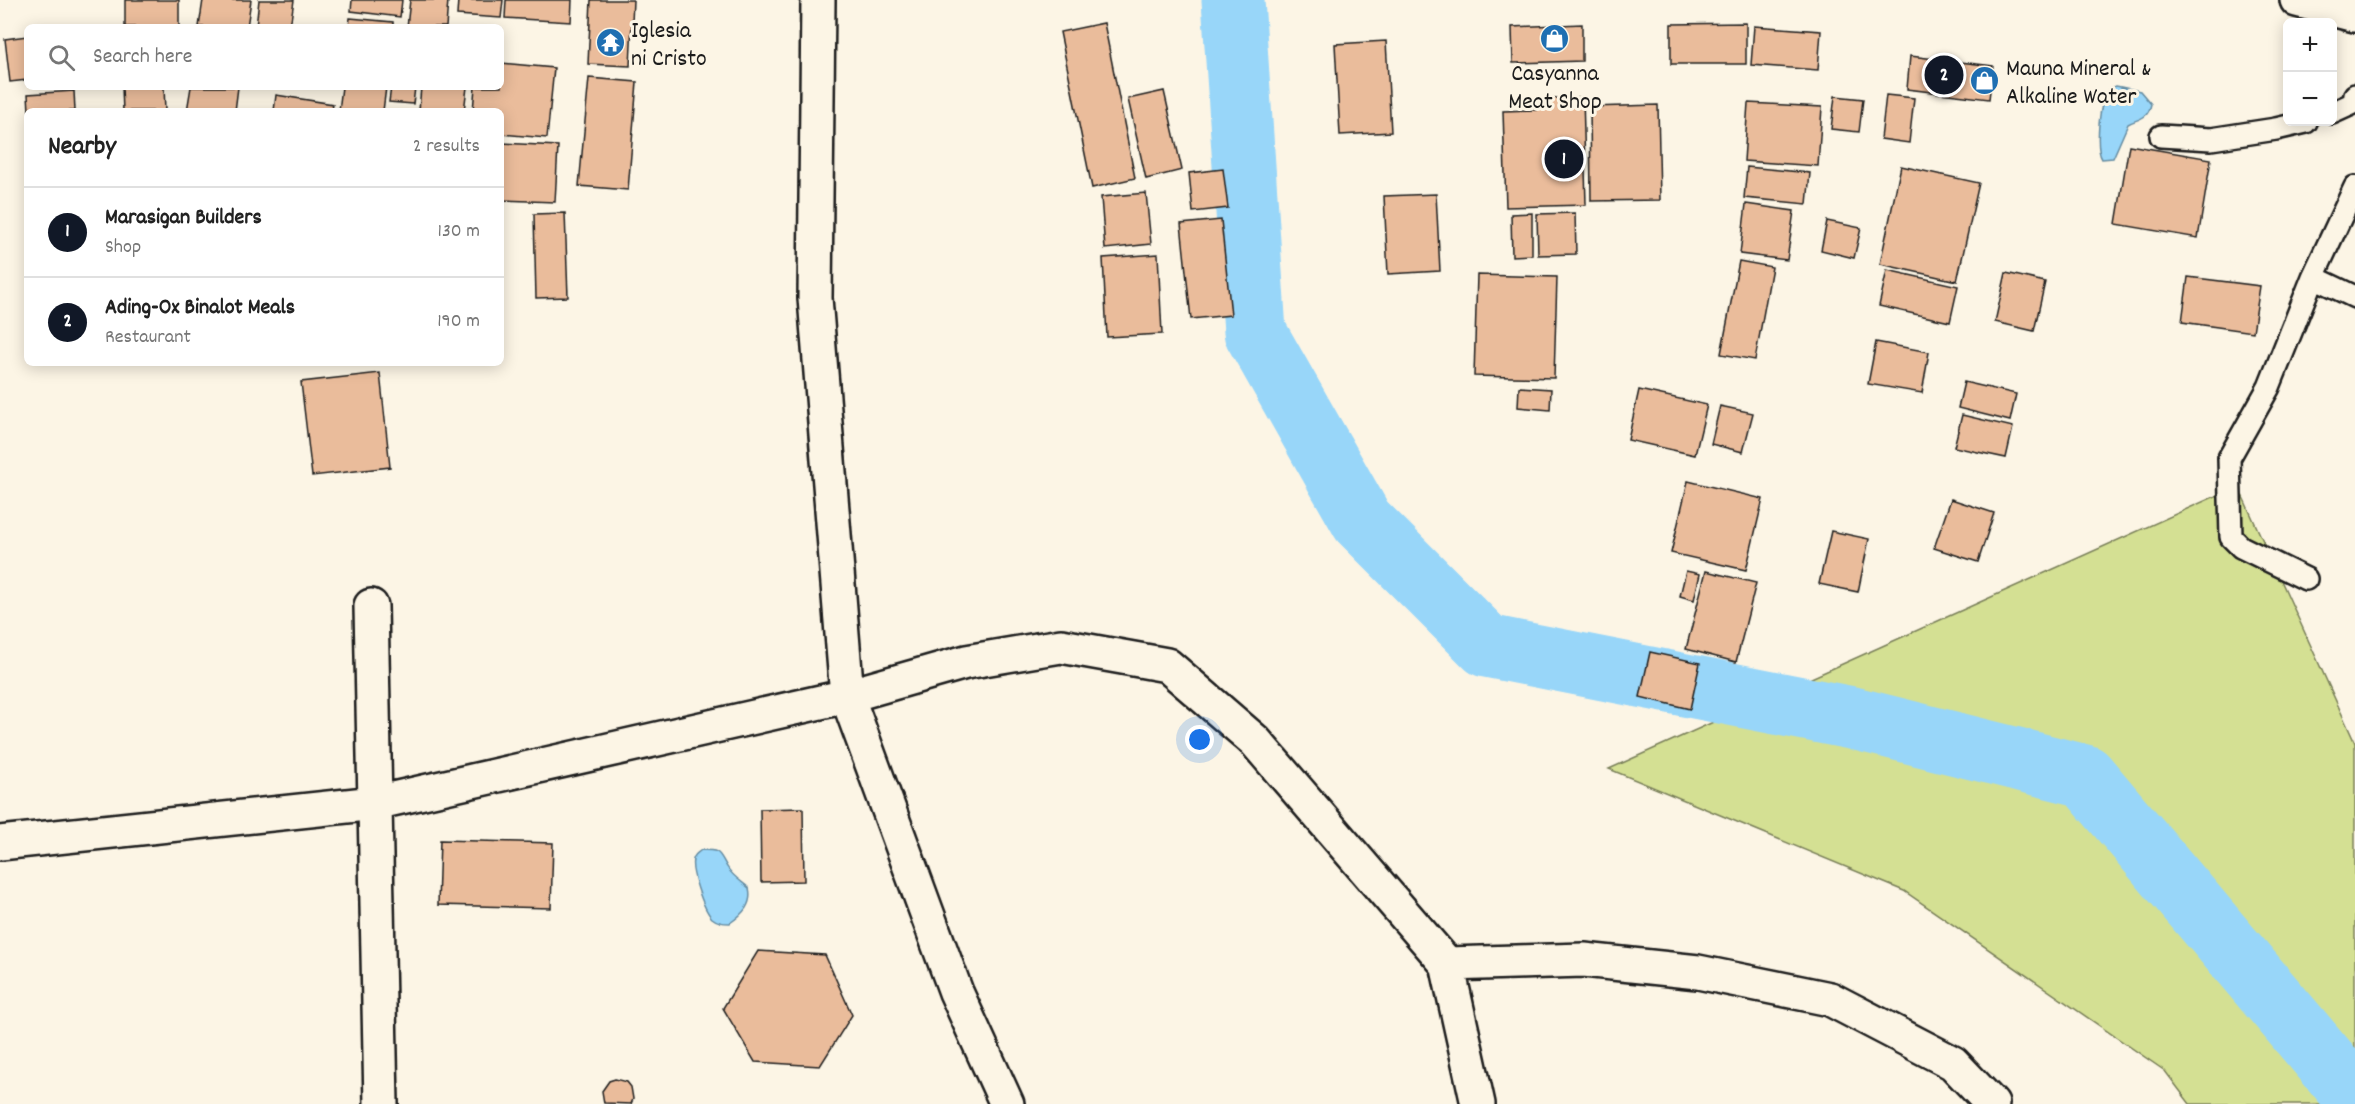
<!DOCTYPE html>
<html lang="en">
<head>
<meta charset="utf-8">
<style>
	:root { --surface:#fff; --page:#f2f2f2; --text:#222; --muted:#767676; --line:#e0e0e0; --accent:#111827 }
	body { margin:0; font-family:Dekko,sans-serif; background:var(--page); color:var(--text) }
	.controls { position:absolute; right:18px; top:18px; display:grid; overflow:hidden; border-radius:9px; box-shadow:0 3px 15px #0003 }
	.controls button { width:54px; height:54px; display:grid; place-items:center; padding:0; border:0; border-bottom:2px solid var(--line); background:var(--surface); color:var(--text); font:30px sans-serif }
	.you { position:absolute; left:1200px; top:740px; width:21px; height:21px; margin:-15px; border:4px solid #fff; border-radius:50%; background:#1a73e8; box-shadow:0 0 0 9px #1a73e833 }
	.badge { display:grid; place-items:center; width:39px; height:39px; border-radius:50%; background:var(--accent); color:#fff; font-size:20px; font-weight:700 }
	.pin { position:absolute; translate:-50% -50%; border:3px solid #fff; box-shadow:0 2px 6px #0006 }
	.list { margin:0; padding:0; list-style:none }
	h2 { display:flex; justify-content:space-between; align-items:center; height:78px; margin:0; padding:0 24px; font-size:26px }
	h2 small { font-size:20px; font-weight:400; color:var(--muted) }
	.list li { display:grid; grid-template-columns:39px 1fr auto; gap:18px; align-items:center; box-sizing:border-box; height:90px; padding:0 24px; border-top:2px solid var(--line) }
	.list b { display:block; font-size:22px; white-space:nowrap }
	.list p { margin:0; font-size:20px; white-space:nowrap; color:var(--muted) }
	.list em { font-size:20px; font-style:normal; color:var(--muted) }
	.icon { flex:none; width:33px; height:33px; fill:none; stroke:currentColor; stroke-width:2; stroke-linecap:round; stroke-linejoin:round }
	.map { position:relative; flex:none; width:2355px; height:1104px; overflow:hidden }
	.search { position:absolute; background:var(--surface); box-shadow:0 3px 15px #0003; left:24px; top:24px; width:480px; height:66px; display:flex; align-items:center; gap:15px; box-sizing:border-box; padding:0 21px; border-radius:9px; color:var(--muted); font-size:22px }
	.panel { position:absolute; background:var(--surface); box-shadow:0 3px 15px #0003; left:24px; top:108px; width:480px; height:258px; border-radius:9px }
	.map>svg:first-child { display:block }
	.green { fill:#d4e093; stroke:#787e58; stroke-width:1.5 }
	.water { fill:#98d6f9; stroke:#668ca1; stroke-width:1.5 }
	.lines { fill:none; stroke-linecap:round; stroke-linejoin:round }
	.river { stroke:#98d6f9; stroke-width:63 }
	.building { fill:#eabc9b; stroke:#1c1c1c; stroke-width:1.5 }
	.service-casing { stroke:#1c1c1c; stroke-width:26 }
	.minor-casing { stroke:#1c1c1c; stroke-width:38 }
	.trunk-casing { stroke:#1c1c1c; stroke-width:38 }
	.service { stroke:#fcf5e5; stroke-width:21 }
	.minor { stroke:#fcf5e5; stroke-width:33 }
	.trunk { stroke:#fcf5e5; stroke-width:33 }
	.labels { text-anchor:middle; stroke-width:6; stroke-linejoin:round; paint-order:stroke }
	.poi-label { font-size:24px; fill:#1c1c1c; stroke:#fcf5e5; text-anchor:start }
</style>
</head>
<body>
<div class="map">
<svg width="2355" height="1104" viewBox="0 0 2355 1104">
	<rect width="100%" height="100%" fill="#fcf5e5"/>
	<filter id="ink" filterUnits="userSpaceOnUse"><feTurbulence type="fractalNoise" baseFrequency=".0167" numOctaves="2"/><feDisplacementMap in="SourceGraphic" scale="12" xChannelSelector="R" yChannelSelector="G"/><feConvolveMatrix kernelMatrix="1 2 1 2 8 2 1 2 1" color-interpolation-filters="sRGB"/></filter>
	<g filter="url(#ink)">
		<path class="green" d="M 2238,486 L 2355,743 L 2355,1104 L 2190,1104 L 2165,1071 L 1904,891 L 1609,769 Z"/>
		<path class="water" d="M 2116,86 L 2140,91 L 2151,104 C 2148,119 2140,118 2128,124 L 2113,158 L 2102,159 C 2095,148 2099,101 2108,91 C 2109,89 2114,87 2116,86 Z
			M 701,850 C 721,850 718,852 727,867 C 732,876 742,882 749,888 C 753,904 743,914 730,923 C 724,923 718,923 712,918 C 704,910 688,867 694,857 C 695,854 698,853 701,850 Z"/>
		<g class="lines">
			<path class="river" d="M 1233,0 L 1255,332 L 1362,521 L 1487,646 L 1857,719 L 2085,776 L 2355,1096"/>
		</g>
		<path class="building" d="M 125,0 L 179,0 L 179,27 L 125,27 Z
			M 203,0 L 251,0 L 247,27 L 199,27 Z
			M 259,0 L 294,0 L 290,27 L 256,27 Z
			M 352,0 L 402,0 L 400,17 L 351,11 Z
			M 410,0 L 448,0 L 446,27 L 407,27 Z
			M 458,0 L 503,0 L 501,18 L 457,15 Z
			M 506,0 L 572,0 L 571,22 L 505,18 Z
			M 591,0 L 633,0 L 630,66 L 588,64 Z
			M 350,18 L 393,22 L 393,27 L 349,27 Z
			M 1104,23 L 1135,178 L 1092,188 L 1060,32 Z
			M 1746,23 L 1746,64 L 1671,64 L 1671,24 Z
			M 1582,24 L 1582,61 L 1513,63 L 1512,27 Z
			M 1754,26 L 1821,31 L 1818,70 L 1751,65 Z
			M 27,36 L 27,80 L 10,82 L 5,39 Z
			M 1386,41 L 1391,132 L 1340,135 L 1335,44 Z
			M 1910,56 L 1993,66 L 1989,99 L 1907,89 Z
			M 501,63 L 554,68 L 547,138 L 501,134 L 501,111 L 473,111 L 475,87 L 501,87 Z
			M 589,78 L 637,82 L 628,190 L 579,186 Z
			M 122,87 L 164,87 L 165,111 L 123,111 Z
			M 191,87 L 238,87 L 235,111 L 187,111 Z
			M 342,87 L 386,87 L 383,111 L 339,111 Z
			M 391,87 L 415,87 L 413,104 L 389,102 Z
			M 421,87 L 467,87 L 464,111 L 419,111 Z
			M 74,91 L 75,111 L 29,111 L 28,94 Z
			M 1164,91 L 1182,170 L 1146,179 L 1128,99 Z
			M 276,95 L 333,104 L 332,111 L 274,111 Z
			M 1886,95 L 1914,98 L 1909,143 L 1881,139 Z
			M 1835,96 L 1863,99 L 1859,132 L 1831,129 Z
			M 1583,97 L 1586,205 L 1506,207 L 1503,111 L 1537,110 L 1537,99 Z
			M 1748,103 L 1822,107 L 1818,166 L 1744,161 Z
			M 1658,105 L 1660,200 L 1591,201 L 1590,107 Z
			M 501,143 L 558,146 L 555,202 L 501,200 Z
			M 2129,145 L 2211,159 L 2198,238 L 2116,224 Z
			M 1901,166 L 1979,183 L 1957,281 L 1880,264 Z
			M 1747,167 L 1810,173 L 1807,204 L 1744,198 Z
			M 1223,169 L 1228,208 L 1193,212 L 1189,173 Z
			M 1146,193 L 1151,244 L 1105,249 L 1101,197 Z
			M 1436,194 L 1440,271 L 1388,274 L 1384,196 Z
			M 1746,204 L 1794,211 L 1787,260 L 1740,254 Z
			M 565,213 L 568,297 L 536,298 L 534,214 Z
			M 1532,213 L 1532,255 L 1512,256 L 1511,214 Z
			M 1575,213 L 1576,254 L 1538,255 L 1537,214 Z
			M 1221,220 L 1231,315 L 1191,319 L 1181,224 Z
			M 1827,221 L 1861,228 L 1854,258 L 1821,250 Z
			M 1158,254 L 1162,334 L 1107,337 L 1103,258 Z
			M 1739,261 L 1772,267 L 1755,360 L 1721,354 Z
			M 1887,270 L 1958,286 L 1950,322 L 1879,306 Z
			M 2006,273 L 2045,282 L 2034,331 L 1995,322 Z
			M 1477,275 L 1557,277 L 1554,378 L 1474,376 Z
			M 2188,277 L 2260,286 L 2253,332 L 2182,322 Z
			M 1876,342 L 1929,352 L 1922,393 L 1868,384 Z
			M 380,373 L 390,467 L 312,476 L 301,382 Z
			M 1964,382 L 2016,394 L 2010,421 L 1958,408 Z
			M 1519,387 L 1551,389 L 1550,410 L 1518,407 Z
			M 1639,390 L 1707,405 L 1695,455 L 1628,440 Z
			M 1720,406 L 1753,413 L 1743,452 L 1711,444 Z
			M 1962,415 L 2013,427 L 2006,458 L 1954,447 Z
			M 1688,481 L 1763,499 L 1746,570 L 1671,553 Z
			M 1951,499 L 1994,513 L 1978,562 L 1934,548 Z
			M 1831,531 L 1869,539 L 1858,592 L 1819,584 Z
			M 1686,571 L 1700,574 L 1694,600 L 1680,596 Z
			M 1706,571 L 1756,583 L 1736,662 L 1686,649 Z
			M 1650,652 L 1700,663 L 1690,709 L 1640,697 Z
			M 803,808 L 804,881 L 761,882 L 760,809 Z
			M 440,840 L 553,843 L 551,908 L 438,905 Z
			M 758,951 L 825,955 L 852,1015 L 820,1066 L 755,1062 L 723,1008 Z
			M 615,1079 L 627,1082 L 631,1087 L 633,1099 L 631,1104 L 604,1103 L 602,1091 L 609,1081 Z"/>
		<g class="lines">
			<defs>
				<path id="service" d="M 2332,113 L 2354,103 L 2355,95
					M 2161,136 L 2211,139 L 2276,129 L 2306,122
					M 2355,187 L 2313,277 L 2355,297
					M 2306,579 L 2241,547 L 2231,537 L 2229,458 L 2269,387 L 2313,277"/>
				<path id="minor" d="M 818,0 L 815,298 L 847,696 L 956,992 L 1007,1104
					M 371,606 L 381,1104
					M 0,843 L 375,803 L 847,696 L 966,662 L 1061,646 L 1167,665 L 1255,741 L 1447,964 L 1478,1104
					M 1447,964 L 1584,960 L 1698,972 L 1830,999 L 1953,1063 L 1992,1104"/>
				<path id="trunk" d="M 2297,0 L 2355,15"/>
			</defs>
			<use href="#service" class="service-casing"/>
			<use href="#minor" class="minor-casing"/>
			<use href="#trunk" class="trunk-casing"/>
			<use href="#service" class="service"/>
			<use href="#minor" class="minor"/>
			<use href="#trunk" class="trunk"/>
		</g>
	</g>
	<defs>
		<symbol id="shop-disc" viewBox="-11 -11 22 22"><circle r="9.5" fill="#1f6fb2" stroke="#fcf5e5"/><path d="M-5-2.5h2.3a2.7 3.5 0 0 1 5.4 0H5L5.5 6h-11ZM-1.5-2.5h3a1.5 2.3 0 0 0-3 0Z" fill="#fff"/></symbol>
		<symbol id="temple-disc" viewBox="-11 -11 22 22"><circle r="9.5" fill="#1f6fb2" stroke="#fcf5e5"/><path d="M0-6L5-2H3V0L6.5 2.5H4V6H1.5V3h-3V6H-4V2.5H-6.5L-3 0V-2H-5Z" fill="#fff"/></symbol>
	</defs>
	<g fill-rule="evenodd">
		<use href="#shop-disc" x="1538" y="22" width="33" height="33"/>
		<use href="#temple-disc" x="594" y="26" width="33" height="33"/>
		<use href="#shop-disc" x="1968" y="64" width="33" height="33"/>
	</g>
	<g class="labels">
		<g class="poi-label">
			<text x="631" y="37">Iglesia<tspan x="631" dy="28">ni Cristo</tspan></text>
			<text x="2006" y="75">Mauna Mineral &amp;<tspan x="2006" dy="28">Alkaline Water</tspan></text>
			<text x="1555" y="80" text-anchor="middle">Casyanna<tspan x="1555" dy="28">Meat Shop</tspan></text>
		</g>
	</g>
</svg>
<div class="controls">
<button>+</button>
<button>−</button>
</div>
<div class="you"></div>
<div class="pin badge" style="left:1564px;top:159px">1</div>
<div class="pin badge" style="left:1944px;top:75px">2</div>
<div class="search"><svg class="icon" aria-label="search" viewBox="0 0 24 24"><circle cx="10" cy="10" r="6"/><path d="M15 15l6 6"/></svg>Search here</div>
<section class="panel">
<h2>Nearby<small>2 results</small></h2>
<ul class="list">
<li><span class="badge">1</span><div><b>Marasigan Builders</b><p>Shop</p></div><em>130 m</em></li>
<li><span class="badge">2</span><div><b>Ading-Ox Binalot Meals</b><p>Restaurant</p></div><em>190 m</em></li>
</ul>
</section>
</div>
</body>
</html>
